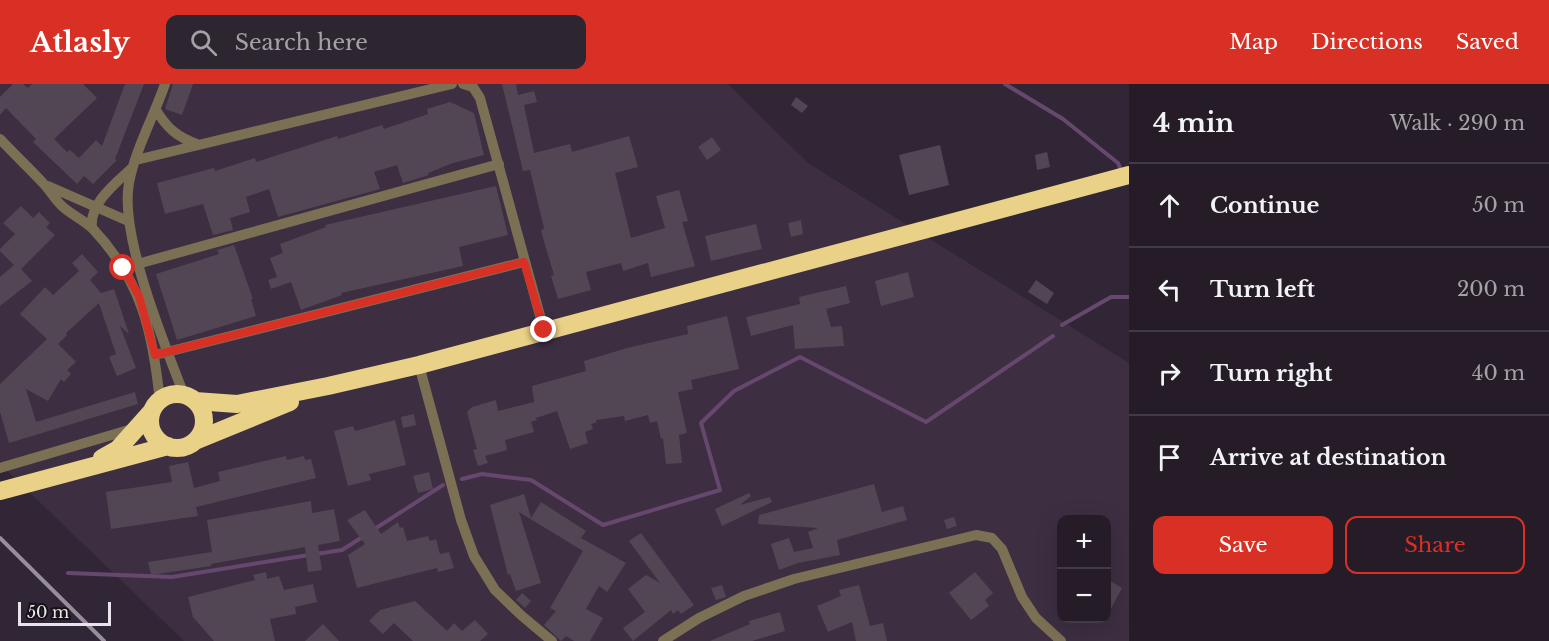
<!DOCTYPE html>
<html lang="en">
<head>
<meta charset="utf-8">
<style>
	:root { --surface:#251c28; --page:#2d2530; --text:#f1f3f6; --muted:#a3a1a8; --line:#423a45; --accent:#d93025 }
	body { margin:0; font-family:"Libre Baskerville",serif; background:var(--page); color:var(--text) }
	.controls { position:absolute; right:18px; bottom:18px; display:grid; overflow:hidden; border-radius:12px; box-shadow:0 6px 24px #0002 }
	.controls button { width:54px; height:54px; display:grid; place-items:center; padding:0; border:0; border-bottom:2px solid var(--line); background:var(--surface); color:var(--text); font:30px sans-serif }
	.scale { position:absolute; left:18px; bottom:15px; width:93px; box-sizing:border-box; padding-left:6px; border:3px solid #eae3ec; border-top:0; font-size:16px; line-height:21px; white-space:nowrap; color:#eae3ec; -webkit-text-stroke:4px #161218; paint-order:stroke }
	.stop { position:absolute; width:18px; height:18px; margin:-14px; border:4px solid #d93025; border-radius:50%; background:#fff }
	.stop.end { background:#d93025; border-color:#fff; box-shadow:0 2px 6px #0008 }
	.list { margin:0; padding:0; list-style:none }
	h2 { display:flex; justify-content:space-between; align-items:center; height:78px; margin:0; padding:0 24px; font-size:26px }
	h2 small { font-size:20px; font-weight:400; color:var(--muted) }
	.list li { display:grid; grid-template-columns:39px 1fr auto; gap:18px; align-items:center; box-sizing:border-box; height:84px; padding:0 24px; border-top:2px solid var(--line) }
	.list b { display:block; font-size:22px; white-space:nowrap }
	.list em { font-size:20px; font-style:normal; color:var(--muted) }
	.actions { display:flex; gap:12px; padding:18px 24px }
	.actions a { flex:1; padding:14px 0; border:2px solid var(--accent); border-radius:12px; text-align:center; font-size:21px; color:var(--accent) }
	.actions .main { background:var(--accent); color:#fff }
	.icon { flex:none; width:33px; height:33px; fill:none; stroke:currentColor; stroke-width:2; stroke-linecap:round; stroke-linejoin:round }
	.map { position:relative; flex:none; width:1129px; height:557px; overflow:hidden }
	header { display:flex; align-items:center; gap:36px; box-sizing:border-box; height:84px; padding:0 30px; background:var(--accent); color:#fff }
	header strong { font-size:28px }
	nav { display:flex; gap:33px; margin-inline-start:auto; font-size:21px }
	.search { width:420px; height:54px; background:var(--page); display:flex; align-items:center; gap:15px; box-sizing:border-box; padding:0 21px; border-radius:12px; color:var(--muted); font-size:22px }
	main { display:flex }
	aside { flex:1; background:var(--surface) }
	.map>svg:first-child { display:block }
	.built { fill:#3d2e42; fill-rule:evenodd }
	.lines { fill:none; stroke-linecap:round; stroke-linejoin:round }
	.stream { stroke:#66486e; stroke-width:4 }
	.building { fill:#524655 }
	.street { stroke:#7b7054; stroke-width:10 }
	.highway { stroke:#ead188; stroke-width:18 }
	.rail { stroke:#978e9a; stroke-width:4 }
	.route { stroke:#d93025; stroke-width:8 }
</style>
</head>
<body>
<header>
<strong>Atlasly</strong>
<div class="search"><svg class="icon" aria-label="search" viewBox="0 0 24 24"><circle cx="10" cy="10" r="6"/><path d="M15 15l6 6"/></svg>Search here</div>
<nav><a>Map</a><a>Directions</a><a>Saved</a></nav>
</header>
<main>
<div class="map">
<svg width="1129" height="557" viewBox="0 0 1129 557">
	<rect width="100%" height="100%" fill="#312635"/>
	<path class="built" d="M 0,0 L 728,0 L 808,79 L 1129,279 L 1129,557 L 184,557 L 0,380 ZM 1062,436 L 1106,436 L 1106,534 L 1062,534 Z"/>
	<g class="lines">
		<path class="stream" d="M 1005,0 L 1063,35 L 1118,79 L 1121,86
			M 1062,241 L 1111,213 L 1129,213
			M 462,395 L 482,390 L 531,396 L 603,441 L 720,406 L 701,339 L 734,307 L 800,273 L 926,338 L 1053,252
			M 373,446 L 443,401
			M 316,470 L 342,466 L 364,452
			M 68,489 L 172,493 L 309,471"/>
	</g>
	<path class="building" d="M 13,0 L 23,0 L 28,4 L 32,0 L 83,0 L 97,14 L 54,55 L 67,68 L 70,66 L 79,74 L 96,56 L 102,62 L 125,0 L 144,0 L 115,75 L 117,76 L 93,100 L 84,92 L 77,100 L 33,58 L 36,55 L 6,24 L 0,31 L 0,13 Z
		M 173,0 L 193,0 L 182,31 L 165,25 Z
		M 502,0 L 516,0 L 518,11 L 534,7 L 537,18 L 524,21 L 534,69 L 570,60 L 572,68 L 629,52 L 638,83 L 615,89 L 631,154 L 665,144 L 656,112 L 679,106 L 688,137 L 682,138 L 695,182 L 651,193 L 648,179 L 623,187 L 621,179 L 586,188 L 591,206 L 558,215 L 551,192 L 554,191 L 541,147 L 544,144 L 530,86 L 523,87 Z
		M 796,13 L 808,22 L 802,29 L 791,21 Z
		M 450,18 L 474,29 L 484,71 L 453,79 L 428,89 L 429,91 L 403,99 L 397,81 L 374,88 L 380,105 L 278,133 L 269,105 L 246,113 L 250,128 L 230,134 L 233,146 L 213,151 L 203,120 L 165,130 L 157,99 L 214,84 L 215,87 L 255,74 L 256,78 L 337,52 L 338,55 L 382,41 L 384,45 L 428,30 L 427,25 Z
		M 712,53 L 721,66 L 707,76 L 698,63 Z
		M 940,61 L 949,101 L 909,111 L 899,71 Z
		M 1047,68 L 1050,83 L 1037,86 L 1035,71 Z
		M 496,102 L 508,151 L 459,163 L 463,182 L 341,209 L 342,211 L 301,226 L 291,198 L 271,205 L 268,196 L 277,193 L 270,174 L 283,169 L 280,160 L 326,143 L 325,141 Z
		M 21,122 L 33,134 L 39,128 L 50,139 L 46,143 L 55,151 L 21,185 L 32,197 L 0,222 L 0,193 L 14,181 L 0,167 L 0,165 L 15,150 L 3,139 Z
		M 801,136 L 803,150 L 791,153 L 788,139 Z
		M 756,140 L 762,165 L 711,177 L 705,152 Z
		M 234,161 L 253,215 L 251,215 L 256,232 L 177,256 L 156,190 L 219,170 L 217,166 Z
		M 82,170 L 98,188 L 90,196 L 101,209 L 114,205 L 129,250 L 120,242 L 136,284 L 117,292 L 109,273 L 116,270 L 99,219 L 66,249 L 67,251 L 58,260 L 76,278 L 67,286 L 71,290 L 64,298 L 61,295 L 48,317 L 26,305 L 36,338 L 135,308 L 138,320 L 9,359 L 0,328 L 0,300 L 47,255 L 20,230 L 45,203 L 53,211 L 79,187 L 72,179 Z
		M 908,188 L 914,213 L 881,222 L 875,197 Z
		M 1036,196 L 1054,209 L 1047,220 L 1028,208 Z
		M 846,202 L 850,219 L 826,225 L 831,243 L 842,242 L 844,262 L 795,265 L 793,241 L 751,252 L 746,233 L 800,220 L 799,213 Z
		M 727,232 L 739,285 L 691,296 L 693,305 L 678,308 L 687,349 L 679,351 L 682,379 L 666,380 L 663,354 L 661,355 L 657,337 L 650,339 L 648,331 L 625,337 L 624,332 L 596,336 L 597,338 L 591,340 L 593,345 L 585,348 L 588,359 L 570,365 L 557,327 L 536,334 L 537,336 L 531,338 L 534,348 L 505,356 L 507,366 L 485,372 L 488,379 L 478,382 L 473,366 L 477,365 L 467,328 L 472,323 L 496,316 L 498,327 L 534,318 L 532,302 L 586,287 L 584,277 L 627,264 L 688,250 L 687,242 Z
		M 414,330 L 416,341 L 403,344 L 401,333 Z
		M 395,336 L 406,381 L 369,390 L 371,396 L 348,402 L 334,347 L 353,342 L 355,347 Z
		M 286,372 L 287,376 L 304,372 L 305,376 L 311,375 L 316,394 L 196,423 L 198,432 L 111,445 L 106,408 L 172,398 L 169,382 L 188,378 L 194,404 L 220,397 L 218,388 Z
		M 429,388 L 433,405 L 418,409 L 413,392 Z
		M 874,400 L 882,428 L 903,422 L 907,436 L 837,456 L 840,471 L 798,479 L 779,486 L 771,460 L 789,454 L 794,468 L 813,464 L 808,448 L 818,444 L 758,440 L 759,431 Z
		M 749,409 L 751,412 L 740,421 L 770,413 L 772,418 L 722,442 L 715,425 Z
		M 524,410 L 531,434 L 541,418 L 586,447 L 581,454 L 626,479 L 607,508 L 599,502 L 586,525 L 603,534 L 590,557 L 574,557 L 566,552 L 561,557 L 544,541 L 556,527 L 550,524 L 583,467 L 519,428 L 541,499 L 516,507 L 510,490 L 508,491 L 490,421 Z
		M 311,417 L 312,429 L 334,425 L 340,457 L 318,461 L 322,486 L 308,488 L 305,463 L 211,480 L 211,482 L 151,491 L 148,478 L 212,468 L 207,436 Z
		M 365,426 L 381,450 L 398,438 L 400,444 L 403,443 L 407,457 L 428,452 L 430,457 L 436,455 L 440,470 L 449,468 L 454,484 L 438,488 L 437,484 L 357,504 L 348,471 L 365,460 L 347,436 Z
		M 954,433 L 957,442 L 947,445 L 944,436 Z
		M 641,449 L 694,521 L 681,530 L 678,526 L 673,530 L 671,526 L 633,557 L 623,544 L 645,528 L 628,505 L 646,491 L 660,499 L 629,457 Z
		M 266,488 L 267,495 L 279,492 L 284,506 L 313,500 L 317,518 L 295,523 L 296,530 L 270,535 L 275,557 L 214,557 L 193,533 L 188,513 L 255,496 L 253,491 Z
		M 975,488 L 993,509 L 985,516 L 989,522 L 971,536 L 949,509 Z
		M 1107,495 L 1122,504 L 1107,532 Z
		M 722,501 L 726,513 L 716,516 L 711,504 Z
		M 859,501 L 870,542 L 883,539 L 887,557 L 856,557 L 852,538 L 828,548 L 817,522 L 841,512 L 839,506 Z
		M 522,509 L 531,517 L 525,524 L 516,516 Z
		M 415,517 L 447,547 L 454,539 L 462,547 L 475,536 L 488,550 L 480,557 L 413,557 L 394,539 L 383,550 L 369,537 L 380,526 Z
		M 780,528 L 785,547 L 752,557 L 710,557 L 750,540 L 749,537 Z
		M 323,540 L 339,557 L 305,557 Z"/>
	<g class="lines">
		<path class="street" d="M 165,0 C 154,32 135,66 129,99 C 119,151 165,261 184,311
			M 463,0 L 473,3 L 480,14 L 544,246
			M 156,26 C 167,44 177,53 197,60
			M 0,55 C 14,70 29,84 42,98 C 50,106 55,116 63,123 C 72,131 84,136 93,145 C 142,197 153,249 160,318
			M 136,76 L 452,0
			M 48,102 L 128,137
			M 92,144 C 89,119 116,99 132,84
			M 123,184 L 499,80
			M 155,271 L 524,178
			M 419,281 L 461,436 L 474,472 L 495,506 L 522,532 L 552,557
			M 0,384 L 132,345
			M 663,557 L 699,534 L 744,512 L 794,495 L 976,451 L 992,454 L 1002,465 L 1022,513 L 1036,534 L 1061,557"/>
		<path class="highway" d="M150 337a27 27 0 1 1 54 0a27 27 0 1 1-54 0Z
			M 195,317 L 237,320 L 328,302 L 419,281 L 1129,91
			M 195,357 L 290,318
			M 102,374 L 118,365 L 152,327
			M 0,407 L 168,362"/>
		<path class="rail" d="M 0,454 L 104,557"/>
	</g>
	<g class="lines">
		<path class="route" d="M 123,184 L 139,212 L 155,271 L 524,178 L 544,246"/>
	</g>
</svg>
<div class="controls">
<button>+</button>
<button>−</button>
</div>
<div class="scale">50 m</div>
<div class="stop" style="left:123px;top:184px"></div>
<div class="stop end" style="left:544px;top:246px"></div>
</div>
<aside>
<h2>4 min<small>Walk · 290 m</small></h2>
<ul class="list">
<li><svg class="icon" aria-label="ahead" viewBox="0 0 24 24"><path d="M12 20V5M6 11l6-6 6 6"/></svg><div><b>Continue</b></div><em>50 m</em></li>
<li><svg class="icon" aria-label="left" viewBox="0 0 24 24"><path d="M17 20v-9H6M10 6l-5 5 5 5"/></svg><div><b>Turn left</b></div><em>200 m</em></li>
<li><svg class="icon" aria-label="right" viewBox="0 0 24 24"><path d="M7 20v-9h11M14 6l5 5-5 5"/></svg><div><b>Turn right</b></div><em>40 m</em></li>
<li><svg class="icon" aria-label="arrive" viewBox="0 0 24 24"><path d="M6 21V4h12l-3 4 3 4H6"/></svg><div><b>Arrive at destination</b></div></li>
</ul>
<div class="actions"><a class="main">Save</a><a>Share</a></div>
</aside>
</main>
</body>
</html>
